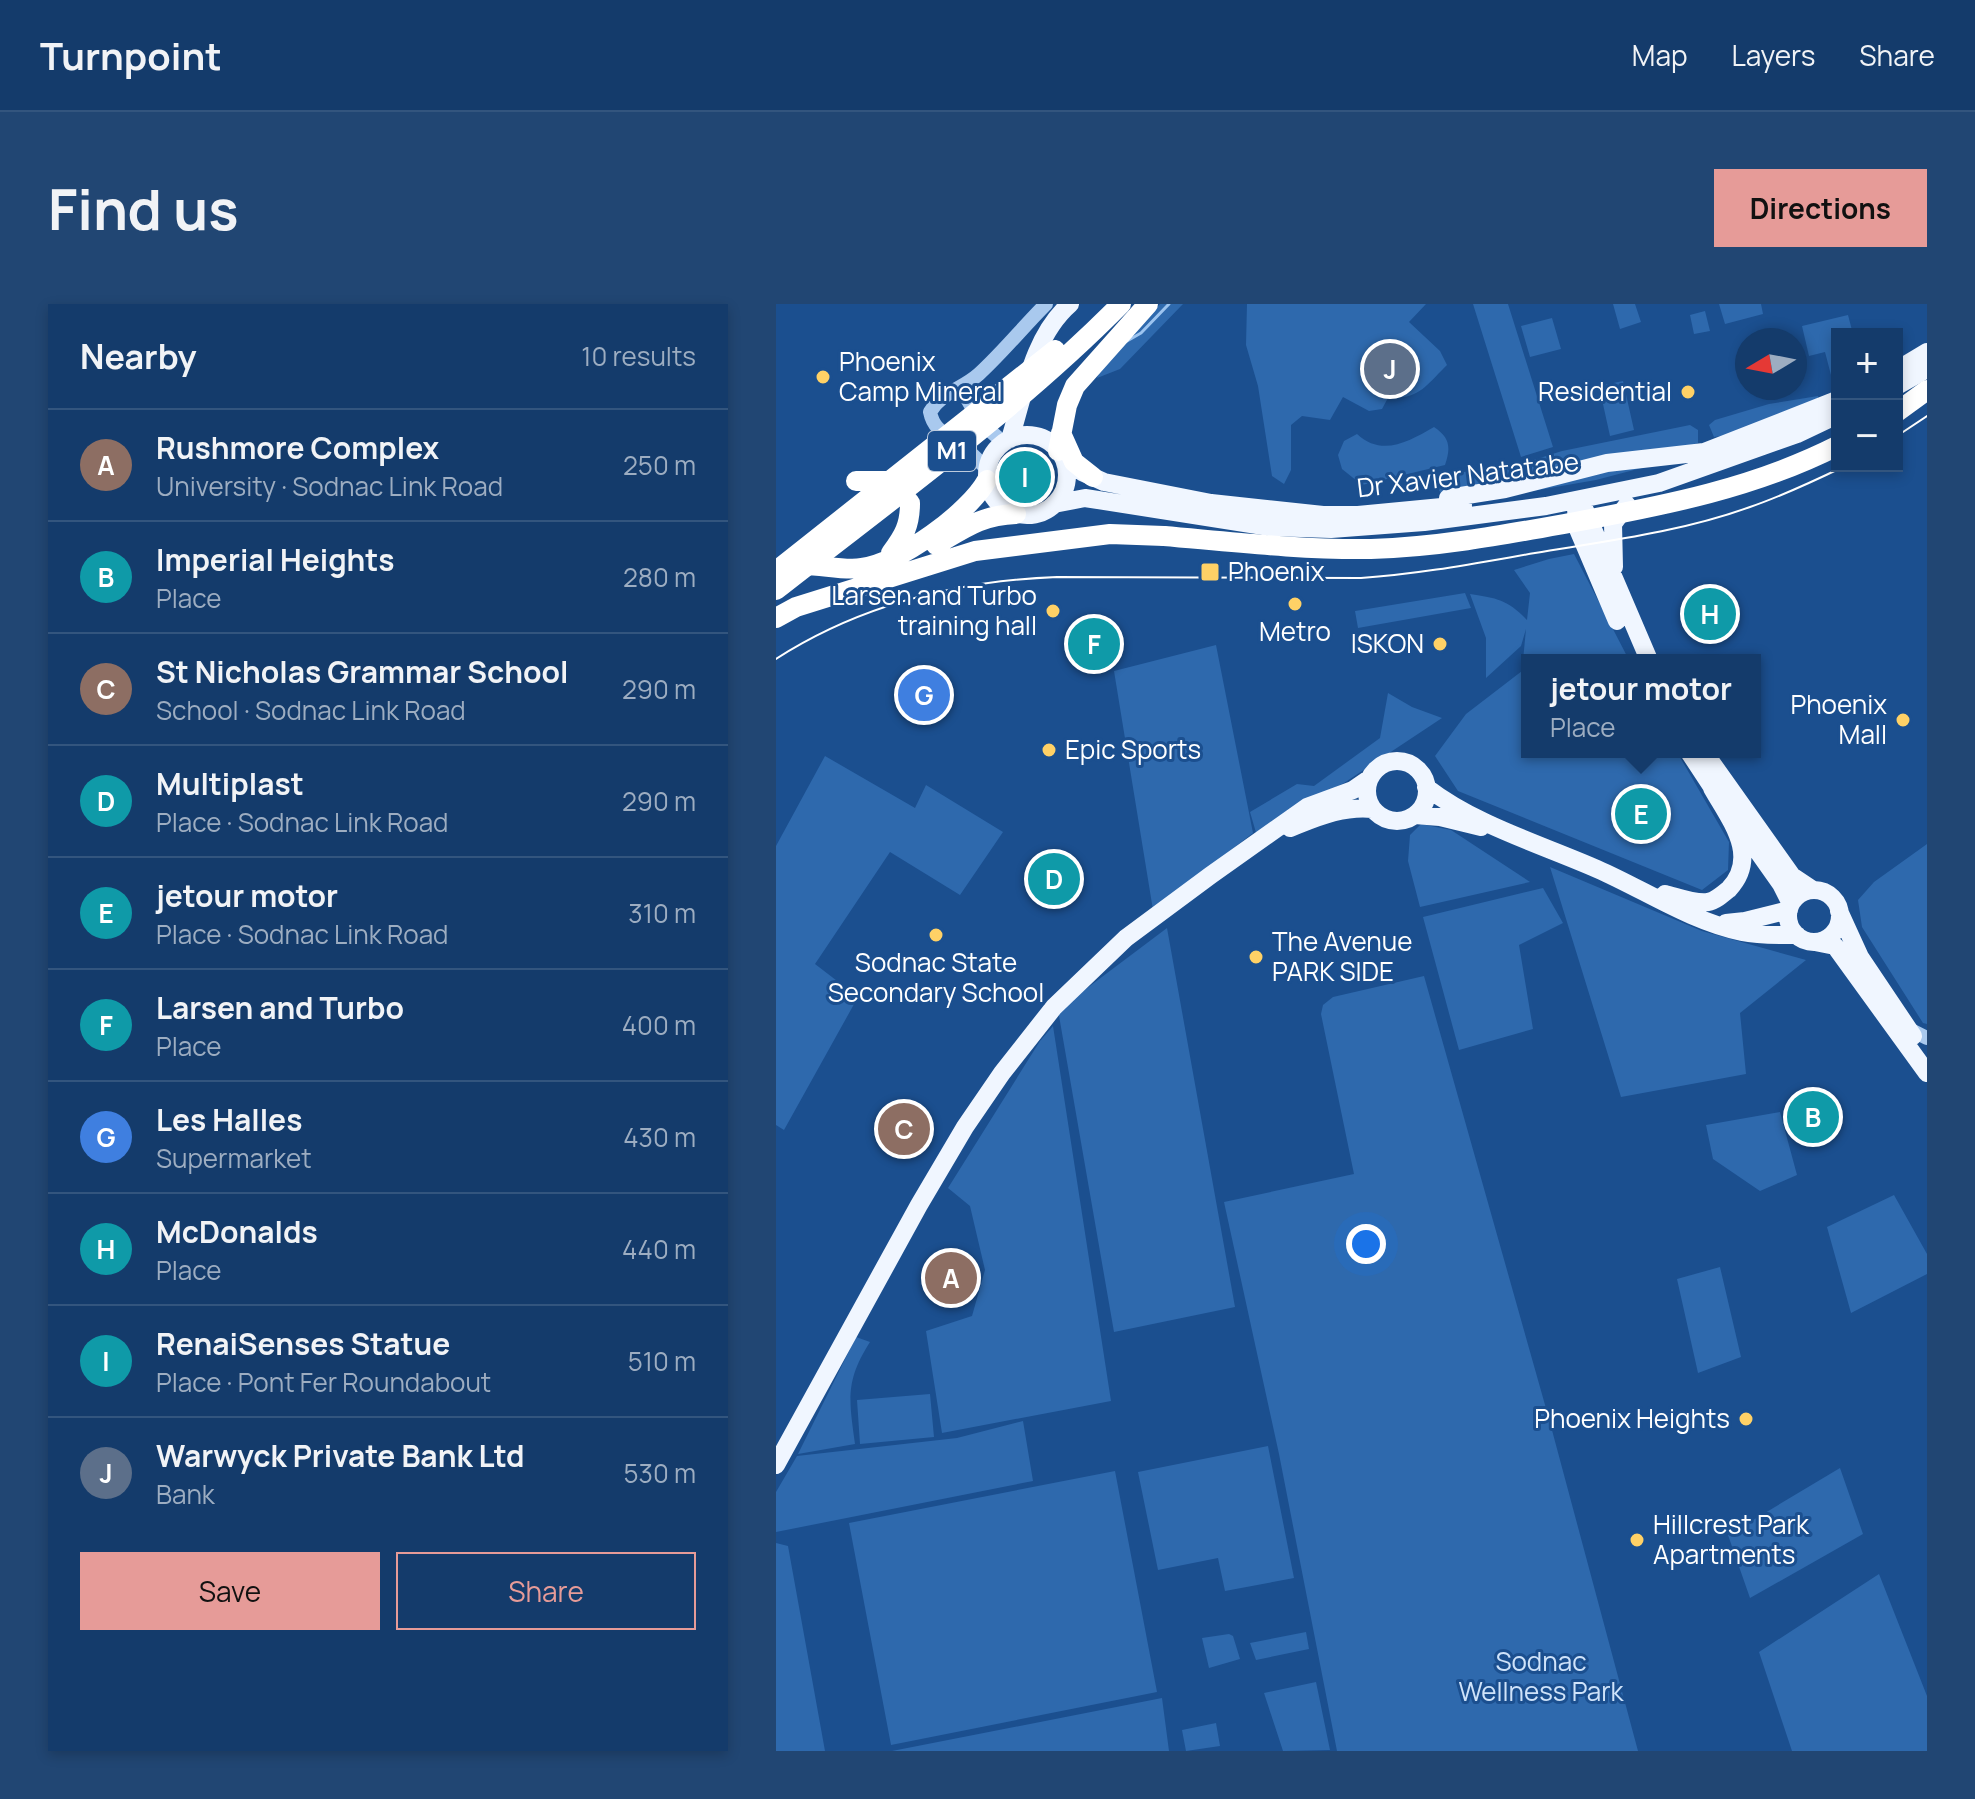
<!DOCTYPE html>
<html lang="en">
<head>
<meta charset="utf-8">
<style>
	:root { --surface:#143b6b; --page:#214673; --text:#f1f3f6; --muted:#9dadc1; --line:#33557e; --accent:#e69b98 }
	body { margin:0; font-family:Manrope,sans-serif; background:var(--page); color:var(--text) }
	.controls { position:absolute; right:24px; top:24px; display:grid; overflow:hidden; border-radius:0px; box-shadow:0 4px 12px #0003 }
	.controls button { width:72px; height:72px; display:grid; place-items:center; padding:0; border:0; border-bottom:2px solid var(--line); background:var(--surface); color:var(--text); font:40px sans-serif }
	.compass { position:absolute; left:959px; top:24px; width:72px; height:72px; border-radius:50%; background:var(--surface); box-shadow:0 4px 12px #0003; rotate:260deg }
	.you { position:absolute; left:590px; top:940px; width:28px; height:28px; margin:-20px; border:6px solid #fff; border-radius:50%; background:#1a73e8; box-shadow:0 0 0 12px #1a73e833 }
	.badge { display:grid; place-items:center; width:52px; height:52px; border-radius:50%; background:var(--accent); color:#fff; font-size:26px; font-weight:700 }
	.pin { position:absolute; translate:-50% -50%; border:4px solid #fff; box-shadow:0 2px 8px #0006 }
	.popup { position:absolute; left:745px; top:350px; width:240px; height:104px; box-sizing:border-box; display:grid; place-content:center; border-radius:0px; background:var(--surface); filter:drop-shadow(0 2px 6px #0005); font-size:26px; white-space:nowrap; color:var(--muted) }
	.popup b { font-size:30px; color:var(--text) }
	.popup::after { content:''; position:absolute; left:50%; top:100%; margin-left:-16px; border:16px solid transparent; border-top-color:var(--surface) }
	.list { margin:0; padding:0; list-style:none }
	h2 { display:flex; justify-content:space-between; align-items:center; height:104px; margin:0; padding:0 32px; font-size:34px }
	h2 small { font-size:26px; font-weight:400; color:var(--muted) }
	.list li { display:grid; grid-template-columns:52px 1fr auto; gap:24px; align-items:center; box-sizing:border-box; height:112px; padding:0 32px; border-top:2px solid var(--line) }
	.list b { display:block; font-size:30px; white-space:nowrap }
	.list p { margin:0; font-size:26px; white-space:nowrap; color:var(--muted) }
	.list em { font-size:26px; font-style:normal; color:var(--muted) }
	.actions { display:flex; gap:16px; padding:24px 32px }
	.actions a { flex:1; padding:18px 0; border:2px solid var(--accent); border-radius:0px; text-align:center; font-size:28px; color:var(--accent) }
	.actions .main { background:var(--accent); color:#111 }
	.map { position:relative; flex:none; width:1151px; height:1447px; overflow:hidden; border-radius:0px }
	header { display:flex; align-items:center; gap:48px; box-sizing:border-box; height:112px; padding:0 40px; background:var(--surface); border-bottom:2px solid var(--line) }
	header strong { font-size:38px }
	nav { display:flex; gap:44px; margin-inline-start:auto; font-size:28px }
	.intro { display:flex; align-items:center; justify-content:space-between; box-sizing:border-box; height:192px; padding:0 48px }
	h1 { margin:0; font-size:56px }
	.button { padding:20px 36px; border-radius:0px; background:var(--accent); color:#111; font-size:28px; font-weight:700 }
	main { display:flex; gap:48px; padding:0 48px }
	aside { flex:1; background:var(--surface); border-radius:0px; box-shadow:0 4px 12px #0003 }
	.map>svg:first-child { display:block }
	.green { fill:#2e69ad }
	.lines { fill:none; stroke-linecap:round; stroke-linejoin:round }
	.stream { stroke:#9cc4f0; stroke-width:3 }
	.minor { stroke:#a9c9ee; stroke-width:14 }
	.major { stroke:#f0f6ff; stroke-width:18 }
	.highway { stroke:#fff; stroke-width:20 }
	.tram { stroke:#fff; stroke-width:2 }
	.highway-bridge { stroke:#fff; stroke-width:20 }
	.poi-dot { fill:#ffd166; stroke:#1b4f8f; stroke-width:3 }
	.labels { text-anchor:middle; stroke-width:6; stroke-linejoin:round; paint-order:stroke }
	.shield { fill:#1b4f8f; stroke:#bbcadd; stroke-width:2 }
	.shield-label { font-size:24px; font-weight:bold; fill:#fff }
	.poi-label { font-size:26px; fill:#fff; stroke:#1b4f8f; text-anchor:start }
	.street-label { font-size:26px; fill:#fff; stroke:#1b4f8f }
	.park-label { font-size:26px; fill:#cfe3fa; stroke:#1b4f8f }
</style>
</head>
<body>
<header>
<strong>Turnpoint</strong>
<nav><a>Map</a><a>Layers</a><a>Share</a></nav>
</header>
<div class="intro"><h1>Find us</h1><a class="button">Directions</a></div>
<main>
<aside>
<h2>Nearby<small>10 results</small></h2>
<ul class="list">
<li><span class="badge" style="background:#8d6e63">A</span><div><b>Rushmore Complex</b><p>University · Sodnac Link Road</p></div><em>250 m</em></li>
<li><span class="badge" style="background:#0f9aa8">B</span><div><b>Imperial Heights</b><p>Place</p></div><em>280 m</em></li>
<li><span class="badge" style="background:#8d6e63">C</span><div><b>St Nicholas Grammar School</b><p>School · Sodnac Link Road</p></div><em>290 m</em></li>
<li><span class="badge" style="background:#0f9aa8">D</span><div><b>Multiplast</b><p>Place · Sodnac Link Road</p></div><em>290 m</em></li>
<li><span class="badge" style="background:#0f9aa8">E</span><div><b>jetour motor</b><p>Place · Sodnac Link Road</p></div><em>310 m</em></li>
<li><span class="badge" style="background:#0f9aa8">F</span><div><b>Larsen and Turbo</b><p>Place</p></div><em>400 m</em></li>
<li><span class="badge" style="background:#3f7fe0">G</span><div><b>Les Halles</b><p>Supermarket</p></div><em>430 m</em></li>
<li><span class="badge" style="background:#0f9aa8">H</span><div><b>McDonalds</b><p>Place</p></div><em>440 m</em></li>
<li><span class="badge" style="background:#0f9aa8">I</span><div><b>RenaiSenses Statue</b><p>Place · Pont Fer Roundabout</p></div><em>510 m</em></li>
<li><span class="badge" style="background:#5c6f8a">J</span><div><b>Warwyck Private Bank Ltd</b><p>Bank</p></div><em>530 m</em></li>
</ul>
<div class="actions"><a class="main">Save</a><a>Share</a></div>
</aside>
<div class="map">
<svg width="1151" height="1447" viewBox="0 0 1151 1447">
	<rect width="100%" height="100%" fill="#1b4f8f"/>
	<path class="green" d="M 384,0 L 407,0 L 344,65 L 321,74 L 327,58 Z
		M 471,0 L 650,0 L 633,18 L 664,47 L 671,61 C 652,79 642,98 613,92 L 606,105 L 593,107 L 567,93 L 554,116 L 526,112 L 515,121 L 515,166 L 508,180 L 496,172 L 482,82 L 470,41 Z
		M 697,0 L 732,0 L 777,143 L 745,153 Z
		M 837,0 L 859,0 L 865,18 L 844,25 Z
		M 943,0 L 985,0 L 987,10 L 949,20 Z
		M 929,7 L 934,27 L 918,30 L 914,11 Z
		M 1072,11 L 1077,30 L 1061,30 L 1061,69 L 1055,71 L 1049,48 L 1033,52 L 1026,22 Z
		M 776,14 L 785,45 L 754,53 L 745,22 Z
		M 847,77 L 858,126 L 834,132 L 823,82 Z
		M 1042,92 L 1042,97 L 952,131 L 938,133 L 933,121 L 939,116 L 993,100 Z
		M 914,121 L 922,126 L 922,139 L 904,144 L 666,190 L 660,183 L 661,174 L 715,162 L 717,169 L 786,147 Z
		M 658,123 C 674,134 675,143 669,161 L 586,181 L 566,165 L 562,151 L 568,137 L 581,130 C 606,153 632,138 658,123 Z
		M 907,153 L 820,176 L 723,193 L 730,188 Z
		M 798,250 L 853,356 L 751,356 L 751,448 L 901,448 L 953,538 L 952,566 L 926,586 L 682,487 L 659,452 L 690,410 L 746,367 L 750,325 L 745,342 L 710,374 L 710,334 L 694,290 C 721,294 732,296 751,316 L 754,289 L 738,266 L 773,255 Z
		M 689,289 L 695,304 L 582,324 L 579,307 Z
		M 440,341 L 477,529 L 377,606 L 338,367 Z
		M 612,389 L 636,403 L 666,414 L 568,479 L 534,496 L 481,532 L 474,508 L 521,480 L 538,482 L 604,434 Z
		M 49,452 L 139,504 L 150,481 L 227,528 L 184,591 L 114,548 L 39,660 L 82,693 L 8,826 L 0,821 L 0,542 Z
		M 645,520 L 675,526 L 754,578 L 644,603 L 632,557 L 634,531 Z
		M 1151,540 L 1151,720 L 1147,719 L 1086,623 L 1082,596 L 1098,578 Z
		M 774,563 L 926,627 L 1030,656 L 964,709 L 970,770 L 845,793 Z
		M 767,584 L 787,619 L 743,641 L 757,725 L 683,746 L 647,613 Z
		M 391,624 L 459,1003 L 338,1028 L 282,706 Z
		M 648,672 L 773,1115 L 862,1447 L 561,1447 L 503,1150 L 448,898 L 578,870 L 545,710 L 547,701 L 557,693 Z
		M 277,722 L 335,1097 L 166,1129 L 150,1027 L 196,1012 L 209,966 L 194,902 L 172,884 L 264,737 Z
		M 1004,808 L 1021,871 L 984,887 L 937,855 L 930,821 Z
		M 1118,891 L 1151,950 L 1151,970 L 1075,1009 L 1051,923 Z
		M 944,963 L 965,1053 L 922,1069 L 901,975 Z
		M 80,1033 L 94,1038 C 69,1077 73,1096 79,1140 L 22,1150 Z
		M 154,1090 L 158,1133 L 84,1140 L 81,1096 Z
		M 247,1117 L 257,1177 L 0,1228 L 0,1188 L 21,1152 L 181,1134 Z
		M 492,1142 L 518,1274 L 449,1287 L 442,1254 L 382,1266 L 362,1168 Z
		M 1064,1164 L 1087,1230 L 974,1294 L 952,1231 Z
		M 339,1167 L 381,1388 L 115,1441 L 73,1219 Z
		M 0,1239 L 12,1242 L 49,1447 L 0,1447 Z
		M 1103,1270 L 1151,1392 L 1151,1447 L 1016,1447 L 983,1348 Z
		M 530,1328 L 533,1345 L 480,1356 L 474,1339 Z
		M 453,1330 L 457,1332 L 464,1355 L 433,1364 L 426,1334 Z
		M 540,1378 L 554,1446 L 507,1447 L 488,1389 Z
		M 386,1394 L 393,1447 L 116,1447 Z
		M 440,1419 L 444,1442 L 410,1447 L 406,1426 Z"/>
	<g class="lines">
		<path class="stream" d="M 351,37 L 365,29 L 393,0"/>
		<path class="minor" d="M 181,86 L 189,91 L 204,118 L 228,139
			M 211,165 C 203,157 195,149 186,141 C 172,130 158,128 154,108 C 167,87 185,86 203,70 C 227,48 247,23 270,0
			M 1133,725 L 1151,734"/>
		<path class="major" d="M 1121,66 L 1151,48
			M 1121,82 L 1151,65
			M211 171a40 40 0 1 1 80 0a40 40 0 1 1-80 0Z
			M 234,135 C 248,90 257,32 294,0
			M 926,149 L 1061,96
			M 306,168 L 328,178 L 435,199 L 547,211 L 582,211 L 687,201
			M 672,194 L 729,185 L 831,159 L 928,148
			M 278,200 L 309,194 L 494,223 L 555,225 L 648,218 L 770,202 L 883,179 L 1021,130 L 1061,111
			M 800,203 L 801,223 L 841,317
			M 808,204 L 873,356
			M 838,263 L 837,220 L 851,201
			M 913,448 L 942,492
			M 928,448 L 1016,572 L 1037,586
			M591 487a30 30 0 1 1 60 0a30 30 0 1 1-60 0Z
			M 650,483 C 699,521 764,540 821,565 C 869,586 914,617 966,628 C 984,632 1003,631 1021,631
			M 639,511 L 664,513 L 705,523
			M 964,522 L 1005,580 L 1015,600
			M 514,524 C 542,513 566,502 597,505
			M1012 612a26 26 0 1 1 52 0a26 26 0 1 1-52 0Z
			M 889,590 C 901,593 920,600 932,598 C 939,597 947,590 953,585 C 984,552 954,516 936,484
			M 1063,607 L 1084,653 L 1137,732
			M 950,619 L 969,617 L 1013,606
			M 1039,638 L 1059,642 L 1151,769
			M 0,1161 L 143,901 L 189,823 L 226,769 L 278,703 L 350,634 L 435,571 L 531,503 L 577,486 L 593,475"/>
		<path class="highway" d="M 1121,108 L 1151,86
			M 285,129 L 298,158 L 317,173
			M 282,147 L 291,101 L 299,82 L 372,0
			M 80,177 L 115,177 L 134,199 C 134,221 128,232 115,249
			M 160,241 C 189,224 206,211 240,210
			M 24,261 C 44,260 66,267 86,264 C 124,259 193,209 211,176
			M 0,314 L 20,303 L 199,247 L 334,230 L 388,232"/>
		<path class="tram" d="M 1121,132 L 1151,112
			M 0,355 C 84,301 182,277 281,273 L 585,274 C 644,270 701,259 759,249 C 831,237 905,228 974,203 C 1006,192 1038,177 1069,162"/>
		<path class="highway-bridge" d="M 388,232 C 457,238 526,246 595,245 C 664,243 732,230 799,218 C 890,201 978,184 1061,142
			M 0,267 L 279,46
			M 0,286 C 117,194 240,106 345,0"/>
	</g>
	<g class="poi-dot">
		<circle cx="47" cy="73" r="8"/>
		<circle cx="912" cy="88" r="8"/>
		<rect x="424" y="258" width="20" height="20" rx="4"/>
		<circle cx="519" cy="300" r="8"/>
		<circle cx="277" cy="307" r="8"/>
		<circle cx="664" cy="340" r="8"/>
		<circle cx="1127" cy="416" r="8"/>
		<circle cx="273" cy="446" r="8"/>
		<circle cx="160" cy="631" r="8"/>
		<circle cx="480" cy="653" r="8"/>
		<circle cx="970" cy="1115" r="8"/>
		<circle cx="861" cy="1236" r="8"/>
	</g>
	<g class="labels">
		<rect class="shield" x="152" y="127" width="48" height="40" rx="6"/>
		<g class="shield-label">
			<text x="176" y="155">M1</text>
		</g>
		<g class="poi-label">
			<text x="63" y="67">Phoenix<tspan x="63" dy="30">Camp Mineral</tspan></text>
			<text x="896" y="97" text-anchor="end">Residential</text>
			<text x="452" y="277">Phoenix</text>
			<text x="261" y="301" text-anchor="end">Larsen and Turbo<tspan x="261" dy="30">training hall</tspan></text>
			<text x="519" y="337" text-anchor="middle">Metro</text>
			<text x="648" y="349" text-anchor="end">ISKON</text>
			<text x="1111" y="410" text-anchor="end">Phoenix<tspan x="1111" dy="30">Mall</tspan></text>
			<text x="289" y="455">Epic Sports</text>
			<text x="496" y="647">The Avenue<tspan x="496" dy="30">PARK SIDE</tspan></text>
			<text x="160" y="668" text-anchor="middle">Sodnac State<tspan x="160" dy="30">Secondary School</tspan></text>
			<text x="954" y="1124" text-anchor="end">Phoenix Heights</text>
			<text x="877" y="1230">Hillcrest Park<tspan x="877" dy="30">Apartments</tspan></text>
		</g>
		<g class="street-label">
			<text transform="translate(692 171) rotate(-7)" y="9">Dr Xavier Natatabe</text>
		</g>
		<g class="park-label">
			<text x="765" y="1367">Sodnac<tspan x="765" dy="30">Wellness Park</tspan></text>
		</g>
	</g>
</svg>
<div class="controls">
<button>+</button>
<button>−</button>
</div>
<svg class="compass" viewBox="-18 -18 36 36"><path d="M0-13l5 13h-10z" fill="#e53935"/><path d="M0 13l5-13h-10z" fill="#9dadc1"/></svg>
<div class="you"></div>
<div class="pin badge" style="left:175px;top:974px;background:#8d6e63">A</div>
<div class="pin badge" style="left:1037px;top:813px;background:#0f9aa8">B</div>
<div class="pin badge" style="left:128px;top:825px;background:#8d6e63">C</div>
<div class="pin badge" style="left:278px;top:575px;background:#0f9aa8">D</div>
<div class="pin badge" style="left:865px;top:510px;background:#0f9aa8">E</div>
<div class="popup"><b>jetour motor</b>Place</div>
<div class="pin badge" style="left:318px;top:340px;background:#0f9aa8">F</div>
<div class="pin badge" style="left:148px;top:391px;background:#3f7fe0">G</div>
<div class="pin badge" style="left:934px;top:310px;background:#0f9aa8">H</div>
<div class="pin badge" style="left:249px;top:173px;background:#0f9aa8">I</div>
<div class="pin badge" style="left:614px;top:65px;background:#5c6f8a">J</div>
</div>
</main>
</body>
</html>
